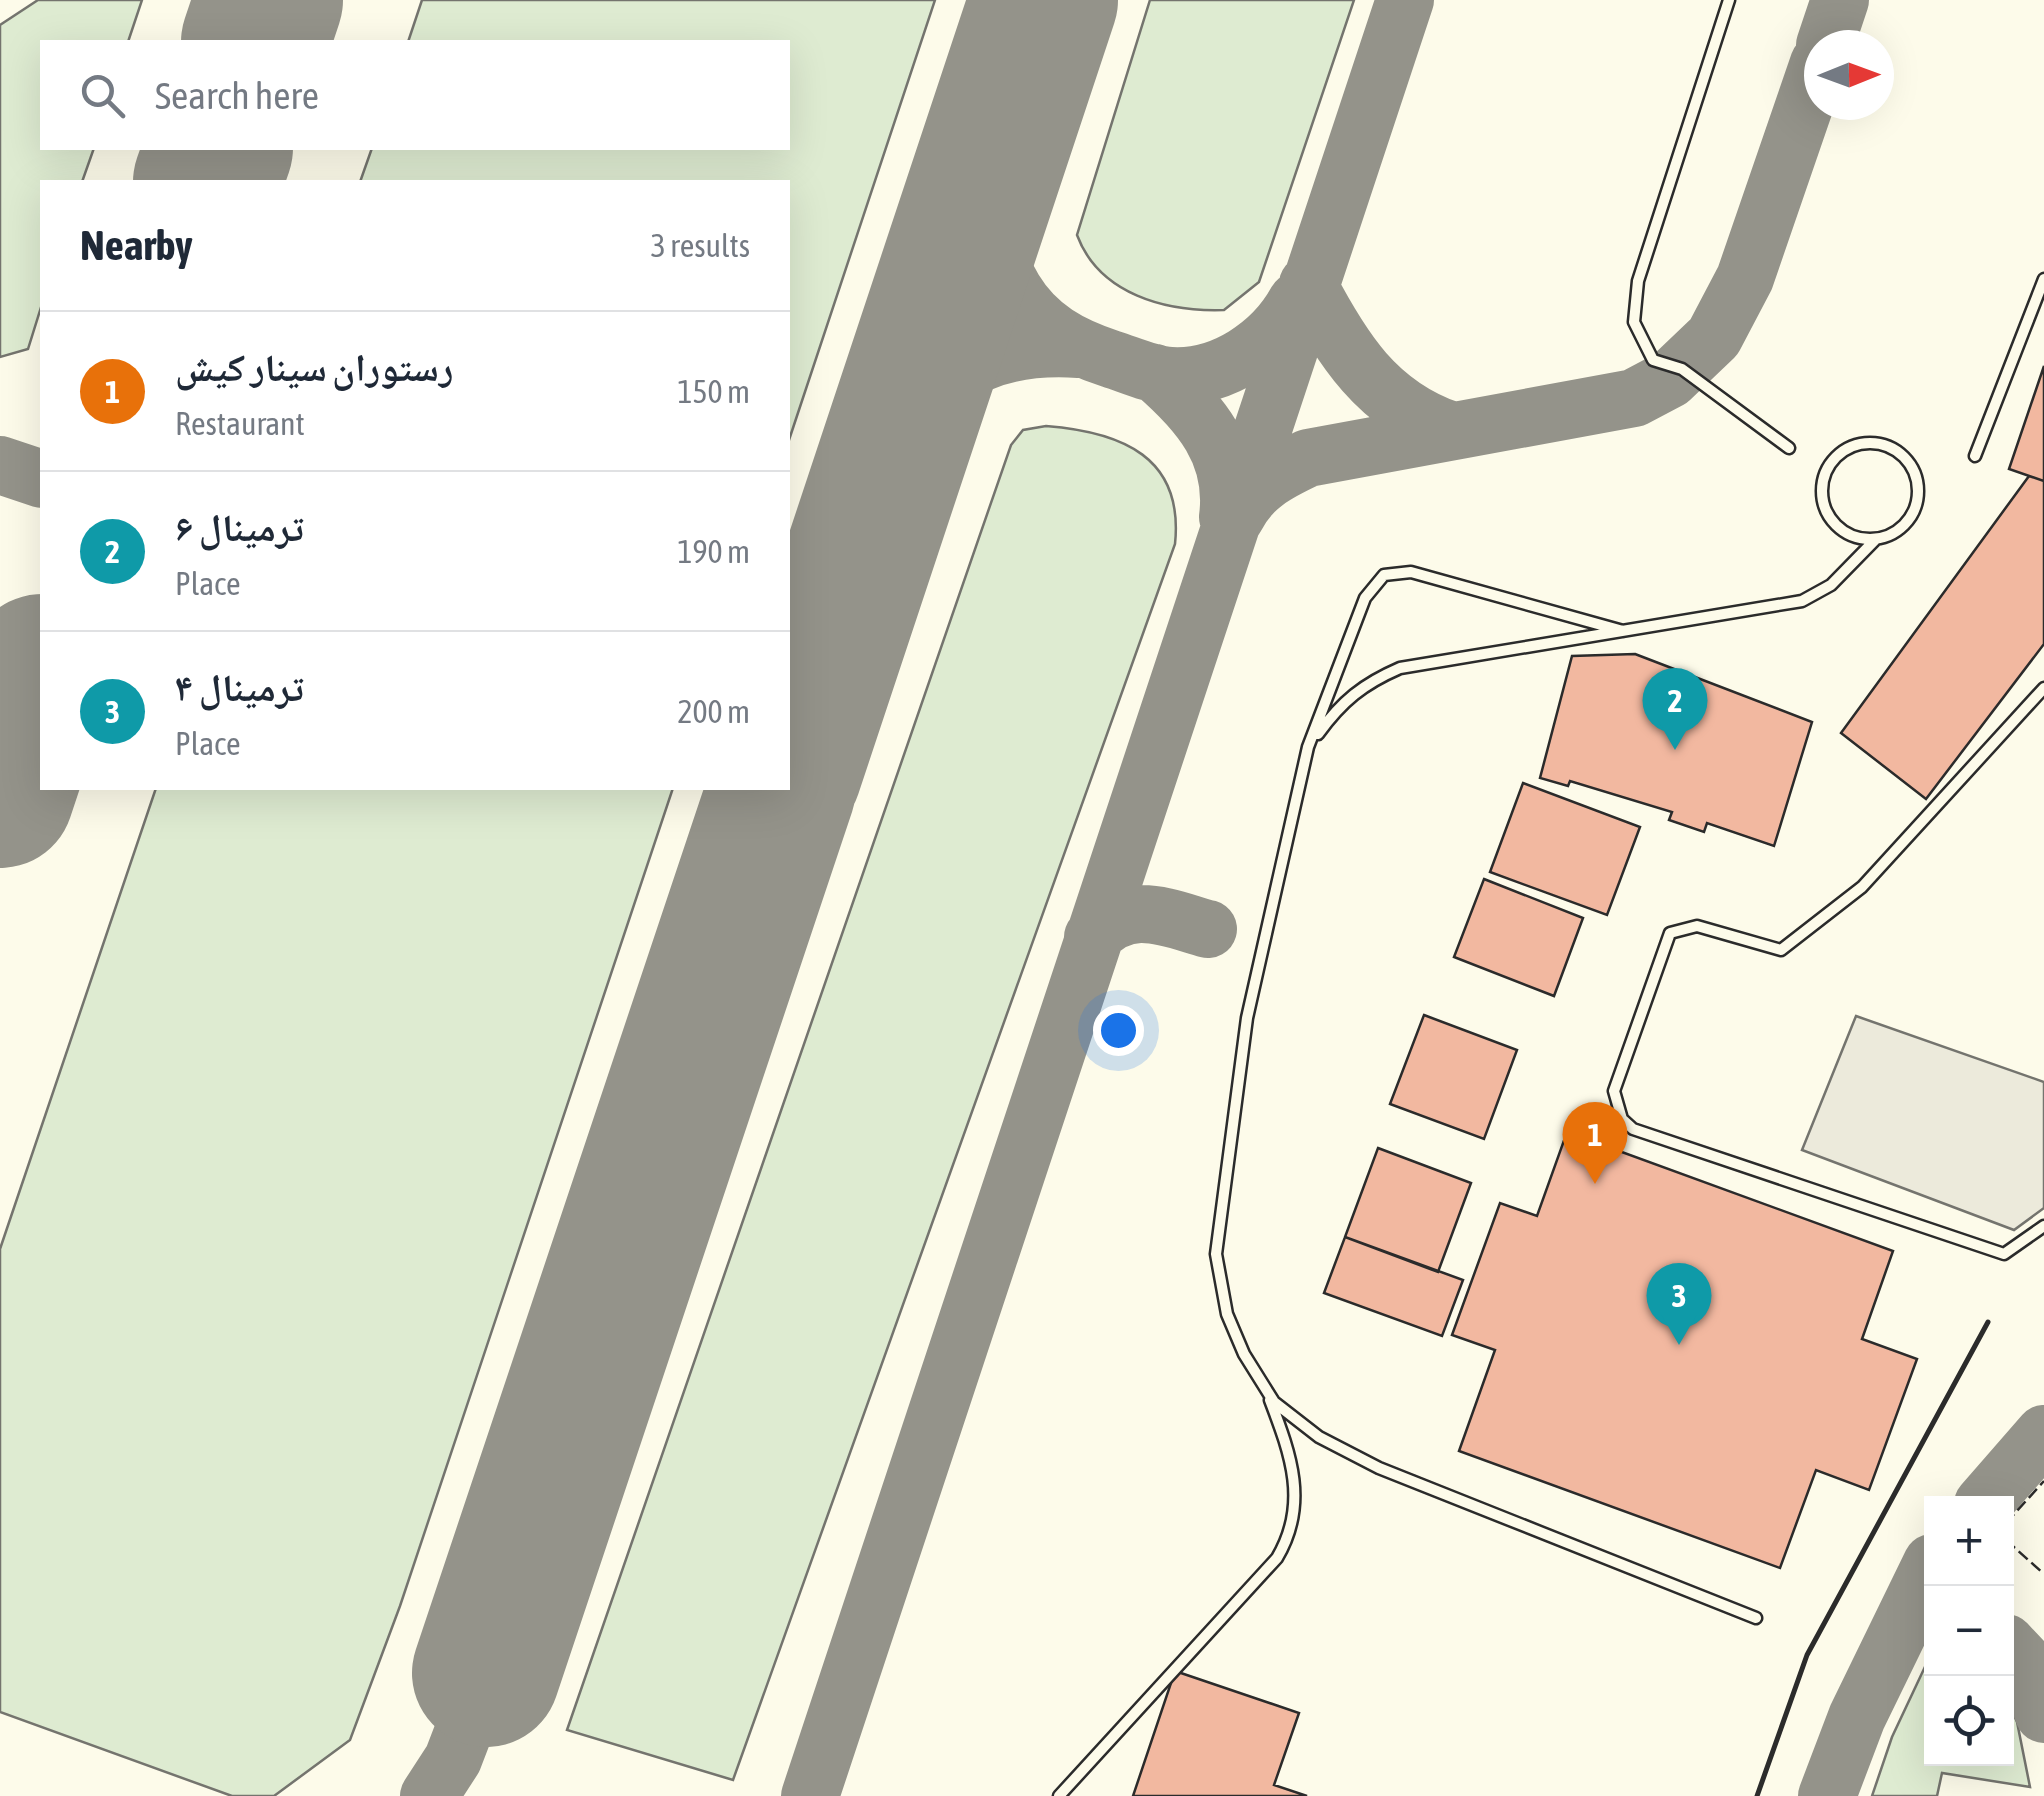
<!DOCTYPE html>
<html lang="en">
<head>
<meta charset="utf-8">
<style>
	:root { --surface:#fff; --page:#f6f6f7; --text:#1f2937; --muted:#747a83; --line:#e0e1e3; --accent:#c62828 }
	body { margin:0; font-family:"Asap Condensed","Noto Naskh Arabic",sans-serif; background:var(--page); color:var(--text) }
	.controls { position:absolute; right:30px; bottom:30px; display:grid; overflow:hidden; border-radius:0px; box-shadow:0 10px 40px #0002 }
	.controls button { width:90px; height:90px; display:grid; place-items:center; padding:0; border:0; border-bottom:2px solid var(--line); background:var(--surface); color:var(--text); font:50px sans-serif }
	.compass { position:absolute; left:1804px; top:30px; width:90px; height:90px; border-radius:50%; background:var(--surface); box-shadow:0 10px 40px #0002; rotate:89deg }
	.you { position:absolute; left:1118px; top:1030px; width:35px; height:35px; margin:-25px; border:8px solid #fff; border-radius:50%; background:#1a73e8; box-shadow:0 0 0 15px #1a73e833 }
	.badge { display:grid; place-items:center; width:65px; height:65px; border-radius:50%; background:var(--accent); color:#fff; font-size:32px; font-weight:700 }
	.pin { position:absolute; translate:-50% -82px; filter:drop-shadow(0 2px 5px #0008) }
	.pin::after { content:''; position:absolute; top:52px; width:35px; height:30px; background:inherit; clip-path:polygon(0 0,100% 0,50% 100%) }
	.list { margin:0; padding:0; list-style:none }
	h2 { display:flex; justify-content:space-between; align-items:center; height:130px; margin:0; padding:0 40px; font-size:42px }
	h2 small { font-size:32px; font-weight:400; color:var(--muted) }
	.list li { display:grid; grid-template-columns:65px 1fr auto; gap:30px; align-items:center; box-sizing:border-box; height:160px; padding:0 40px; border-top:2px solid var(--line) }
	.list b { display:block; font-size:38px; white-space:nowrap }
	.list p { margin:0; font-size:32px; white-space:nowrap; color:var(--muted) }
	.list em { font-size:32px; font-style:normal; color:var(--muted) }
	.icon { flex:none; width:55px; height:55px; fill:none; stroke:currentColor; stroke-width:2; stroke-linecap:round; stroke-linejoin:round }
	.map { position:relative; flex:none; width:2044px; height:1796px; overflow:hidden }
	.search { position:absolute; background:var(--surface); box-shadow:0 10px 40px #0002; left:40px; top:40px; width:750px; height:110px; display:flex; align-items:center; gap:25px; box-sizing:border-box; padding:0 35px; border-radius:0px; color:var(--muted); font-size:38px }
	.panel { position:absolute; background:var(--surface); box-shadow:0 10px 40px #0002; left:40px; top:180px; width:750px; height:610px; border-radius:0px }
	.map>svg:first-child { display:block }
	.green { fill:#deebd1; stroke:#74746e; stroke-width:2.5 }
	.parking { fill:#eceadb; stroke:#74746e; stroke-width:2.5 }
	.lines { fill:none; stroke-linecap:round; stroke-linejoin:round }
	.taxiway { stroke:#94938a; stroke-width:58 }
	.runway { stroke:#94938a; stroke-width:148 }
	.building { fill:#f2b8a0; stroke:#2b2b2b; stroke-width:2.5 }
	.service-casing { stroke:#2b2b2b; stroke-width:15 }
	.service { stroke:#fdfbea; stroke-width:10 }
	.fence { stroke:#2b2b2b; stroke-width:2.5; stroke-dasharray:12 5; stroke-linecap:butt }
	.wall { stroke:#2b2b2b; stroke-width:5 }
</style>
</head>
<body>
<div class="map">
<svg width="2044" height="1796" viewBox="0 0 2044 1796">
	<rect width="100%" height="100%" fill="#fdfbea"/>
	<path class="green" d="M 38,0 L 142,0 L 128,42 L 42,42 L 42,148 L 94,148 L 82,182 L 42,182 L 42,304 L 28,349 L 0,357 L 0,25 Z
		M 422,0 L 935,0 L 788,443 L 788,182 L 360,182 L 372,148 L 788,148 L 788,42 L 408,42 Z
		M 1150,0 L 1354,0 L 1259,282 L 1224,310 C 1165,312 1099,294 1077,235 Z
		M 1046,426 C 1122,432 1184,457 1175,544 L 733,1780 L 567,1730 L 1011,445 L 1023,430 Z
		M 156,788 L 673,788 L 400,1606 L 350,1740 L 274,1796 L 232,1796 L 0,1712 L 0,1249 Z
		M 1931,1654 L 1932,1758 L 2006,1758 L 2007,1699 L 2017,1722 L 2030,1787 L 1942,1773 L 1937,1796 L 1872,1796 L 1892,1737 Z"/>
	<path class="parking" d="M 1856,1016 L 2044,1082 L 2044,1208 L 2014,1230 L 1802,1150 Z"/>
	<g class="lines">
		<path class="taxiway" d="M 1825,45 L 1840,0
			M 986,179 C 989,217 993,256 1014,290 C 1037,328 1071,346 1111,359 C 1130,365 1151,375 1171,376 C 1222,379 1273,345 1297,301
			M 1308,284 C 1342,349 1377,405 1450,430
			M 1155,373 C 1200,412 1236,454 1228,517
			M 905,427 C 949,365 1004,344 1079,349
			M 0,465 L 42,479
			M 1235,518 C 1251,486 1276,473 1308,458 L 1634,398 L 1670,379 L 1714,337 L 1745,278 L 1819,63
			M 1093,937 C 1128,899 1165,917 1208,929
			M 1983,1504 L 2044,1434
			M 2006,1643 L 2023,1661 L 2044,1714
			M 429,1796 L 453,1759 L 486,1673
			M 810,1796 L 1405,0
			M 1827,1796 L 1857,1717 L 1932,1563"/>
		<path class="runway" d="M 255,42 L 269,0
			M 207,182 L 219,148
			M 788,771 L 1044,0
			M 0,794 L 42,668
			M 486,1673 L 782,788"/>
	</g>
	<path class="building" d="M 2044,366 L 2044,481 L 2009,469 Z
		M 2029,476 L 2044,481 L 2044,644 L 1926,799 L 1841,733 Z
		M 1635,654 L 1812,722 L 1774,846 L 1707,823 L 1704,832 L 1669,820 L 1672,812 L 1570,781 L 1568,786 L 1540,778 L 1572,656 Z
		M 1523,783 L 1640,827 L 1607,915 L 1490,872 Z
		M 1484,879 L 1583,918 L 1554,996 L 1454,957 Z
		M 1424,1015 L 1517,1050 L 1484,1139 L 1390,1104 Z
		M 1567,1132 L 1893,1251 L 1862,1339 L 1917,1359 L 1869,1490 L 1816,1470 L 1780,1568 L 1459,1451 L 1495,1350 L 1452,1335 L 1500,1203 L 1537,1216 Z
		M 1378,1148 L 1471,1183 L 1438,1272 L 1345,1237 Z
		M 1345,1237 L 1463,1280 L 1442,1336 L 1324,1293 Z
		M 1175,1671 L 1299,1713 L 1274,1785 L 1307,1796 L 1133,1796 Z"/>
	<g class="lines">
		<defs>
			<path id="service" d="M 1729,0 L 1638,281 L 1634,322 L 1653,360 L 1682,369 L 1789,448
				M1822 491a48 48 0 1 1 96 0a48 48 0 1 1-96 0Z
				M 1975,456 L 2044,279
				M 1623,631 L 1411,572 L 1384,575 L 1365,598 L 1308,747 L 1247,1018 L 1216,1254 L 1227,1314 L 1244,1354 L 1274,1402 L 1319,1437 L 1379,1468 L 1756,1618
				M 2044,688 L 1862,887 L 1781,950 L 1697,926 L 1670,933 L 1614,1091 L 1622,1119 L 1633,1129 L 2004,1254 L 2044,1226
				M 1318,734 C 1342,701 1363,684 1400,668 L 1802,601 L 1831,585 L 1876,539
				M 1059,1796 L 1277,1558 C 1309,1504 1291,1455 1270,1400"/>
		</defs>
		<use href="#service" class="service-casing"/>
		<use href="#service" class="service"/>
		<path class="fence" d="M 2006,1523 L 2044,1481
			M 2006,1540 L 2044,1574"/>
		<path class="wall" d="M 1757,1796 L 1807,1655 L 1988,1322"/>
	</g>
</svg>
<div class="controls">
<button>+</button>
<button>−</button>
<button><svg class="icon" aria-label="locate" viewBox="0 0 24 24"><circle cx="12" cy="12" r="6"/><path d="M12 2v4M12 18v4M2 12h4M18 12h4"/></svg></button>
</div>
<svg class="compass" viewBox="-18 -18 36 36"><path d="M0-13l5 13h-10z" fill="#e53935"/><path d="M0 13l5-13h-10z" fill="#747a83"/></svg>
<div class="you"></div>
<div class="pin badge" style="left:1595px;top:1184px;background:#e8710a">1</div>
<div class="pin badge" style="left:1675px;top:750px;background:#0f9aa8">2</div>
<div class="pin badge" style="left:1679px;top:1345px;background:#0f9aa8">3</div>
<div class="search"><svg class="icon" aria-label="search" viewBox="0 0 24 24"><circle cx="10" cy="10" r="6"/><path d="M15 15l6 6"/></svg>Search here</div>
<section class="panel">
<h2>Nearby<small>3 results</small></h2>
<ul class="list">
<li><span class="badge" style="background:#e8710a">1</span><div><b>رستوران سینار کیش</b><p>Restaurant</p></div><em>150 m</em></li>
<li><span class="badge" style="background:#0f9aa8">2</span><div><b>ترمینال ۶</b><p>Place</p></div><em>190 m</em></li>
<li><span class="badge" style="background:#0f9aa8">3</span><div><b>ترمینال ۴</b><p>Place</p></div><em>200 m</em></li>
</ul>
</section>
</div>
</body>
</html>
